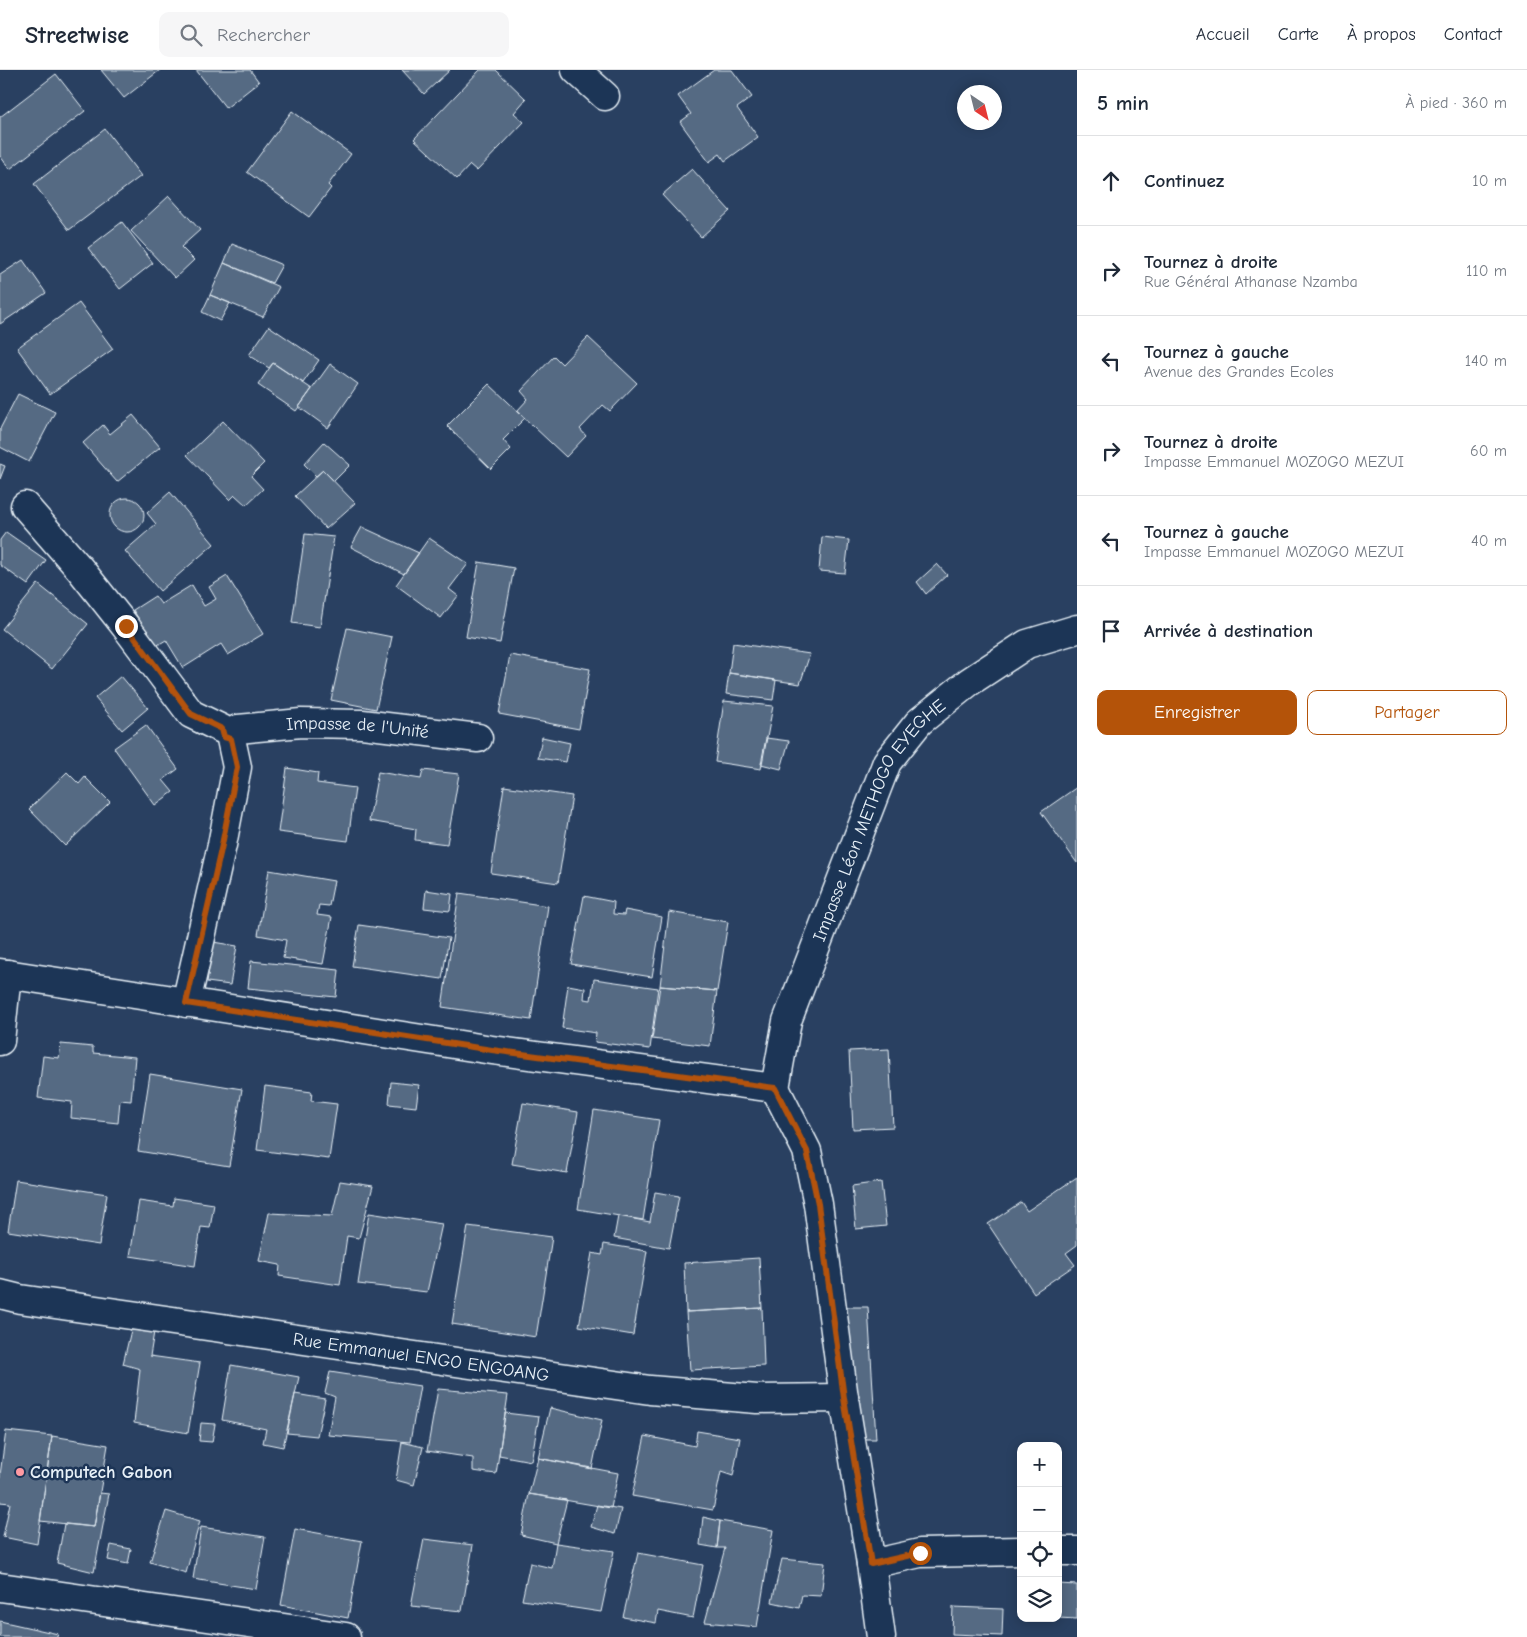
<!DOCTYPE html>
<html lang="fr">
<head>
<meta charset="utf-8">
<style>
	:root { --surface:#fff; --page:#f6f6f7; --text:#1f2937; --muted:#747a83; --line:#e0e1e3; --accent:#b45309 }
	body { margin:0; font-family:"Comic Neue",sans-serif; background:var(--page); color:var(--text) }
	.controls { position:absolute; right:15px; bottom:15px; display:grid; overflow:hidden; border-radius:10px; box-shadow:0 2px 12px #0003 }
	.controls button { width:45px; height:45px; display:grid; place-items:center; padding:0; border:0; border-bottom:1px solid var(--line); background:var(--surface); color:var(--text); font:25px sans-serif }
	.compass { position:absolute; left:957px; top:15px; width:45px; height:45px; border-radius:50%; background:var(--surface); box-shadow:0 2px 12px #0003; rotate:145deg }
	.stop { position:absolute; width:15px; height:15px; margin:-11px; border:4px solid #b45309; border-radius:50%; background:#fff }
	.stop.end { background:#b45309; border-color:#fff; box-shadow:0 1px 5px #0008 }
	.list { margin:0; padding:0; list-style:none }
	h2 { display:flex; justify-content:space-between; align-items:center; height:65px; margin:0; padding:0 20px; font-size:21px }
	h2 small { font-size:16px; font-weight:400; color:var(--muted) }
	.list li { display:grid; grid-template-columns:32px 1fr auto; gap:15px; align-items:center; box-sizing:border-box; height:90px; padding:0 20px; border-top:1px solid var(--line) }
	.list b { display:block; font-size:19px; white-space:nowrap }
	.list p { margin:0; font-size:16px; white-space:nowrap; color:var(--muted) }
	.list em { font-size:16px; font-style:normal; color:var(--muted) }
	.actions { display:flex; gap:10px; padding:15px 20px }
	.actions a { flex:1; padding:11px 0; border:1px solid var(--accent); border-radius:10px; text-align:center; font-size:18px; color:var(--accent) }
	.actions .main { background:var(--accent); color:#fff }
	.icon { flex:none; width:28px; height:28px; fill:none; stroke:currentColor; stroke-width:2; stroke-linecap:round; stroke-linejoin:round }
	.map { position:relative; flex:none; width:1077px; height:1567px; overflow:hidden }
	header { display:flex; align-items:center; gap:30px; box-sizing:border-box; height:70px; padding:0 25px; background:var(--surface); border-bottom:1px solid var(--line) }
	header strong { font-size:24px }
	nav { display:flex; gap:28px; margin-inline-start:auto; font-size:18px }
	.search { width:350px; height:45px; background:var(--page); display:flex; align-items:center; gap:12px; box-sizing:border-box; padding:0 18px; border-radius:10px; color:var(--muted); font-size:19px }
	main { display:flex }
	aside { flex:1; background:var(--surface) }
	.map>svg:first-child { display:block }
	.building { fill:#556a83; stroke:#e8f1f8 }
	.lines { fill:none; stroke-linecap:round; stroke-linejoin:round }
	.minor-casing { stroke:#e8f1f8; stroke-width:31 }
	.minor { stroke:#1d3557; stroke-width:28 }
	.route { stroke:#b45309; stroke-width:6 }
	.poi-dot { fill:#ff9aa2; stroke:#1d3557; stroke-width:2 }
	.labels { text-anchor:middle; stroke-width:5; stroke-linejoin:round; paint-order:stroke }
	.street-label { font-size:18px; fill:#e8f1f8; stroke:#1d3557 }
	.poi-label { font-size:18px; font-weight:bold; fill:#e8f1f8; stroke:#1d3557; text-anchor:start }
</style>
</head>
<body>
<header>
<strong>Streetwise</strong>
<div class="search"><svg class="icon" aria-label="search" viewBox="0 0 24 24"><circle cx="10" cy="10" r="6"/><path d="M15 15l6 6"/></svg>Rechercher</div>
<nav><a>Accueil</a><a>Carte</a><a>À propos</a><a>Contact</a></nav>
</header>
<main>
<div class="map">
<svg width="1077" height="1567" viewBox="0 0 1077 1567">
	<rect width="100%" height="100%" fill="#294061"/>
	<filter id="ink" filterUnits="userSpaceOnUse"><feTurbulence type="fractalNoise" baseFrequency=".02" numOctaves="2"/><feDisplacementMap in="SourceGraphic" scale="10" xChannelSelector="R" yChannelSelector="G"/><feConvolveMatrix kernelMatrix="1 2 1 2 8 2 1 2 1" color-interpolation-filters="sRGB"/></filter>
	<g filter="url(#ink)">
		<path class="building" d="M 101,0 L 160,0 L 124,28 Z
			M 196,0 L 250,0 L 259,12 L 226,38 Z
			M 402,0 L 450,0 L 424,24 Z
			M 480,0 L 496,0 L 526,29 L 514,43 L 524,52 L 477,101 L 470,95 L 457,109 L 414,69 Z
			M 714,0 L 732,0 L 752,27 L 737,38 L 758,67 L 725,91 L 720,84 L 709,92 L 680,52 L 691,44 L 678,26 Z
			M 56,4 L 85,41 L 10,99 L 0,86 L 0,47 Z
			M 292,41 L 351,84 L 328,115 L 331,118 L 309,147 L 247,102 Z
			M 105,59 L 141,106 L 69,160 L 34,114 Z
			M 692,99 L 730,141 L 701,167 L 662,125 Z
			M 169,126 L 200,160 L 181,177 L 194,190 L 175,208 L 131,161 Z
			M 122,152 L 153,193 L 120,219 L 88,178 Z
			M 232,174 L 282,195 L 272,213 L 224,193 Z
			M 23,190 L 46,223 L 0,254 L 0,205 Z
			M 224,193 L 279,217 L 263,247 L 210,225 Z
			M 210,225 L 230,233 L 220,251 L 202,242 Z
			M 79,233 L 113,279 L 50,324 L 17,278 Z
			M 269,256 L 319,290 L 303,313 L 273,293 L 269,298 L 249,285 Z
			M 588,267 L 637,313 L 610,341 L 603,335 L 580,359 L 586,366 L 566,387 L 517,341 L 528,329 L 521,321 L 554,286 L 562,294 Z
			M 273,293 L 312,319 L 296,341 L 258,315 Z
			M 330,294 L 358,314 L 328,358 L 299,337 Z
			M 489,314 L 525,348 L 503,370 L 511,379 L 491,399 L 447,356 Z
			M 18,324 L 55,342 L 29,392 L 0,377 L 0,359 Z
			M 133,345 L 160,377 L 117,412 L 83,373 L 103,355 L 110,364 Z
			M 223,351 L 264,393 L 251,406 L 263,419 L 246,435 L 235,425 L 230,430 L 187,385 Z
			M 324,372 L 350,395 L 334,411 L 323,400 L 316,406 L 304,394 Z
			M 0,394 L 5,396 L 0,409 Z
			M 323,400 L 355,433 L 326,459 L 295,426 Z
			M 170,422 L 214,474 L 160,521 L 125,481 L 156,454 L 147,443 Z
			M110 445a17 17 0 1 1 34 0a17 17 0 1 1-34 0Z
			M 362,457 L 419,483 L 404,504 L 351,477 Z
			M 6,462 L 46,490 L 28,515 L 0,495 L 0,470 Z
			M 305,464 L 334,467 L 320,557 L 292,553 Z
			M 822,467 L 849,470 L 845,503 L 819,501 Z
			M 429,468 L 468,494 L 449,519 L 458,526 L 441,548 L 396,515 Z
			M 479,492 L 514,498 L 500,573 L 466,567 Z
			M 937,494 L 947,505 L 926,524 L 917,512 Z
			M 227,506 L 263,564 L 228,585 L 221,574 L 183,598 L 166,570 L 156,576 L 133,540 L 155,526 L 161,534 L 192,515 L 204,536 L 216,529 L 209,517 Z
			M 38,514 L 88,554 L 52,599 L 2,559 Z
			M 347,558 L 392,567 L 376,639 L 331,630 Z
			M 733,573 L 810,584 L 800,614 L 729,603 Z
			M 510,585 L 590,599 L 579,659 L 499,644 Z
			M 729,603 L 776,610 L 773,630 L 726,624 Z
			M 121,606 L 148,638 L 122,660 L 95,628 Z
			M 724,631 L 773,636 L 761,699 L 715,692 Z
			M 146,655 L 178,699 L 163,710 L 173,722 L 155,735 L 114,678 Z
			M 542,667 L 570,673 L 566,692 L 538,688 Z
			M 766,668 L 789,671 L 781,699 L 761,694 Z
			M 287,698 L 318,703 L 317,713 L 355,718 L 348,771 L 278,762 Z
			M 423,700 L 459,704 L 447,774 L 415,770 L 416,759 L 369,751 L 378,702 L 421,709 Z
			M 67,702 L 79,714 L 85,707 L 110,732 L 65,776 L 29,739 Z
			M 504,716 L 572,726 L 558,813 L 491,803 Z
			M 1077,717 L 1077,793 L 1041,742 Z
			M 269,800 L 334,811 L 329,836 L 319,835 L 317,845 L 332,847 L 323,894 L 283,888 L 286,870 L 258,865 Z
			M 426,820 L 452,824 L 450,841 L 424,838 Z
			M 459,823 L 548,836 L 531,950 L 442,937 Z
			M 584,826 L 614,832 L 613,844 L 624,845 L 625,840 L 662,847 L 652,907 L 571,894 Z
			M 669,842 L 728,852 L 717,921 L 660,916 Z
			M 359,855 L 449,868 L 442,909 L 352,896 Z
			M 213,872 L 237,876 L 230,915 L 207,912 Z
			M 251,891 L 339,900 L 336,927 L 248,918 Z
			M 594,909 L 658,918 L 650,979 L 595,972 L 596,963 L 562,958 L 568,915 L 585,918 L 584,929 L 591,930 Z
			M 660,916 L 717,921 L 710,976 L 652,969 Z
			M 61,974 L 93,977 L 93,983 L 135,987 L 131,1031 L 120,1030 L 118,1053 L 71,1048 L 72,1032 L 38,1028 L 43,986 L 59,988 Z
			M 889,979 L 893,1057 L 853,1059 L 849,981 Z
			M 150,1004 L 242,1019 L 229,1096 L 138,1081 Z
			M 391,1012 L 419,1015 L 416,1037 L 389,1034 Z
			M 265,1016 L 312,1022 L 311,1031 L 337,1034 L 329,1089 L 257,1080 Z
			M 523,1033 L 578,1042 L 567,1103 L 512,1094 Z
			M 594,1040 L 659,1050 L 643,1150 L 578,1139 Z
			M 1077,1107 L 1077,1175 L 1066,1183 L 1075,1195 L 1034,1223 L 988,1154 L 1021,1132 L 1027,1141 Z
			M 16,1110 L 107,1124 L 99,1175 L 8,1161 Z
			M 340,1111 L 373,1116 L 359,1168 L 347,1166 L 340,1215 L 279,1206 L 280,1195 L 259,1191 L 269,1143 L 332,1146 Z
			M 881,1112 L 886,1156 L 856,1159 L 852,1116 Z
			M 655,1122 L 679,1126 L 669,1178 L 614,1168 L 618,1146 L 650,1152 Z
			M 174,1128 L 214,1134 L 210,1158 L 201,1157 L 195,1196 L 130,1186 L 139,1131 L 173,1136 Z
			M 369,1143 L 442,1154 L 427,1222 L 358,1214 Z
			M 468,1156 L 552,1167 L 536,1267 L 452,1254 Z
			M 604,1174 L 647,1181 L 633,1265 L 579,1256 L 592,1183 L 602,1185 Z
			M 759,1188 L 762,1238 L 686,1242 L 684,1193 Z
			M 845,1237 L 868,1237 L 876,1369 L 859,1369 Z
			M 762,1238 L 764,1296 L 690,1300 L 686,1242 Z
			M 131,1260 L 154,1262 L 150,1286 L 200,1293 L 188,1363 L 134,1353 L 140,1299 L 123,1294 Z
			M 231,1295 L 299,1307 L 283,1377 L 263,1373 L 266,1359 L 222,1350 Z
			M 330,1302 L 420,1316 L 410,1372 L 328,1365 L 335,1327 L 325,1323 Z
			M 438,1319 L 508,1325 L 496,1404 L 473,1401 L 473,1388 L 427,1381 Z
			M 295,1324 L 325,1329 L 317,1366 L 287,1363 Z
			M 550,1338 L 602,1350 L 592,1399 L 538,1388 Z
			M 505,1343 L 539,1347 L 531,1391 L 499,1385 Z
			M 201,1353 L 215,1354 L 212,1372 L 199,1371 Z
			M 6,1361 L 52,1366 L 37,1474 L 3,1467 L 10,1433 L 0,1432 L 0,1405 Z
			M 697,1361 L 740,1368 L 733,1406 L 721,1402 L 713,1440 L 632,1426 L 645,1366 L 695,1376 Z
			M 52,1366 L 108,1375 L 94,1457 L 40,1451 Z
			M 402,1372 L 423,1377 L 414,1415 L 396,1410 Z
			M 538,1388 L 618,1403 L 611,1438 L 529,1424 Z
			M 100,1423 L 109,1424 L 94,1502 L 57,1493 L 64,1454 L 94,1457 Z
			M 529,1424 L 567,1430 L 556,1473 L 521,1465 Z
			M 597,1435 L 621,1439 L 615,1464 L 591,1457 Z
			M 166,1441 L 200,1451 L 186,1503 L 150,1492 Z
			M 703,1447 L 720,1451 L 717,1478 L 700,1475 Z
			M 720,1451 L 773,1460 L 757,1557 L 705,1552 L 725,1478 L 717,1478 Z
			M 201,1457 L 265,1467 L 256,1519 L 193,1509 Z
			M 295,1459 L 362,1471 L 348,1548 L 281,1535 Z
			M 424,1469 L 473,1475 L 462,1541 L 411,1536 Z
			M 556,1473 L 614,1481 L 601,1542 L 522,1530 L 530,1493 L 552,1498 Z
			M 111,1475 L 131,1479 L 128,1494 L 108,1490 Z
			M 638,1483 L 703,1495 L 693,1548 L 658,1541 L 656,1553 L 623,1547 Z
			M 782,1489 L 825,1493 L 821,1526 L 802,1525 L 799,1538 L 772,1532 Z
			M 1058,1514 L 1077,1515 L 1077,1549 L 1058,1548 Z
			M 953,1537 L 1003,1539 L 1002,1566 L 952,1564 Z
			M 0,1551 L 58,1564 L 57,1567 L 0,1567 Z"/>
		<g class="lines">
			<defs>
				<g id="minor">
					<path d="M 576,0 L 605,26"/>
					<path d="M 25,436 L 80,499 L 126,557 L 191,644 L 222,659"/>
					<path id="s1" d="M 238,659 L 301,653 L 362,654 L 478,668"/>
					<path d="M 0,903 L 492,980 L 775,1018"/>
					<path d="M 186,933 L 222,775 L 237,697 L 231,669"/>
					<path d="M 0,971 L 7,904"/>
					<path id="s2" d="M 775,1018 L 787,951 L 887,692 L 919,652 L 969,612 L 1027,574 L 1077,559"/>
					<path d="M 775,1018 L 807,1081 L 818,1134 L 844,1328 L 871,1494 L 881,1567"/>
					<path id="s3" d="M 0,1224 L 20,1229 L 650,1320 L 757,1329 L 844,1328"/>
					<path d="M 1058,1481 L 1077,1481"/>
					<path d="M 871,1494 L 920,1483 L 1021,1481"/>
					<path d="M 0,1517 L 346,1567"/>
				</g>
			</defs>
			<use href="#minor" class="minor-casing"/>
			<use href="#minor" class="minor"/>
		</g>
	</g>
	<g class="lines" filter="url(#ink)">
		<path class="route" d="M 126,556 L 191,644 L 222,659 L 224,667 L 231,669 L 237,697 L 222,775 L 186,933 L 492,980 L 775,1018 L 807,1081 L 818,1134 L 844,1328 L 871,1494 L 920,1483"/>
	</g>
	<circle class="poi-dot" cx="20" cy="1402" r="5"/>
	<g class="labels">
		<g class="street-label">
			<text dy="6" stroke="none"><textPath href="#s1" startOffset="120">Impasse de l'Unité</textPath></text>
			<text dy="6" stroke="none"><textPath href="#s2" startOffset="291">Impasse Léon METHOGO EYEGHE</textPath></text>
			<text dy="6" stroke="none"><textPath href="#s3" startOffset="426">Rue Emmanuel ENGO ENGOANG</textPath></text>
		</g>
		<g class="poi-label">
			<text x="30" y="1408">Computech Gabon</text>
		</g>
	</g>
</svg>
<div class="controls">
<button>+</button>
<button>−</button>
<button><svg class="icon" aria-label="locate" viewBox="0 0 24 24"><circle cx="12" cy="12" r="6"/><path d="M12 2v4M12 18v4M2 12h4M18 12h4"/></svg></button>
<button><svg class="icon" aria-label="layers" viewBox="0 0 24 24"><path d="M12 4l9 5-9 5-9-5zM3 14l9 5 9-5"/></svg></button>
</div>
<svg class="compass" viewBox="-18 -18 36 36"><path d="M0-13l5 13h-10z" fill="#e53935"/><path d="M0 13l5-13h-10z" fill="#747a83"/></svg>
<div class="stop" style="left:920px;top:1483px"></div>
<div class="stop end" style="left:126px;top:556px"></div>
</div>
<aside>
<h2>5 min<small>À pied · 360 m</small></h2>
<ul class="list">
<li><svg class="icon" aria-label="ahead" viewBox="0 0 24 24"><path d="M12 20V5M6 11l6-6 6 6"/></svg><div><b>Continuez</b></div><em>10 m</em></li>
<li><svg class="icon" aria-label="right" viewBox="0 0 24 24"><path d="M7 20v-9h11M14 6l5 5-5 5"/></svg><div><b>Tournez à droite</b><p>Rue Général Athanase Nzamba</p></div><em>110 m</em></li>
<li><svg class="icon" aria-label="left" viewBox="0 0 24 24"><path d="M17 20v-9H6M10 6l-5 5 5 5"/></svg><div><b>Tournez à gauche</b><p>Avenue des Grandes Ecoles</p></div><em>140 m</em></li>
<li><svg class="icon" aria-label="right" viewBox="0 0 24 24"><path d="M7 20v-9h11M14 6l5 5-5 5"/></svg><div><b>Tournez à droite</b><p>Impasse Emmanuel MOZOGO MEZUI</p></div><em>60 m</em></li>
<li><svg class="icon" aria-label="left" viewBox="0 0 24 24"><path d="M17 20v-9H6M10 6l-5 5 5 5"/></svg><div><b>Tournez à gauche</b><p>Impasse Emmanuel MOZOGO MEZUI</p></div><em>40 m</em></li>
<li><svg class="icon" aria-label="arrive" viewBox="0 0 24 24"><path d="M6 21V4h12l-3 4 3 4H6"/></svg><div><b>Arrivée à destination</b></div></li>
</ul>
<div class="actions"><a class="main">Enregistrer</a><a>Partager</a></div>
</aside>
</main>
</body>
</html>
